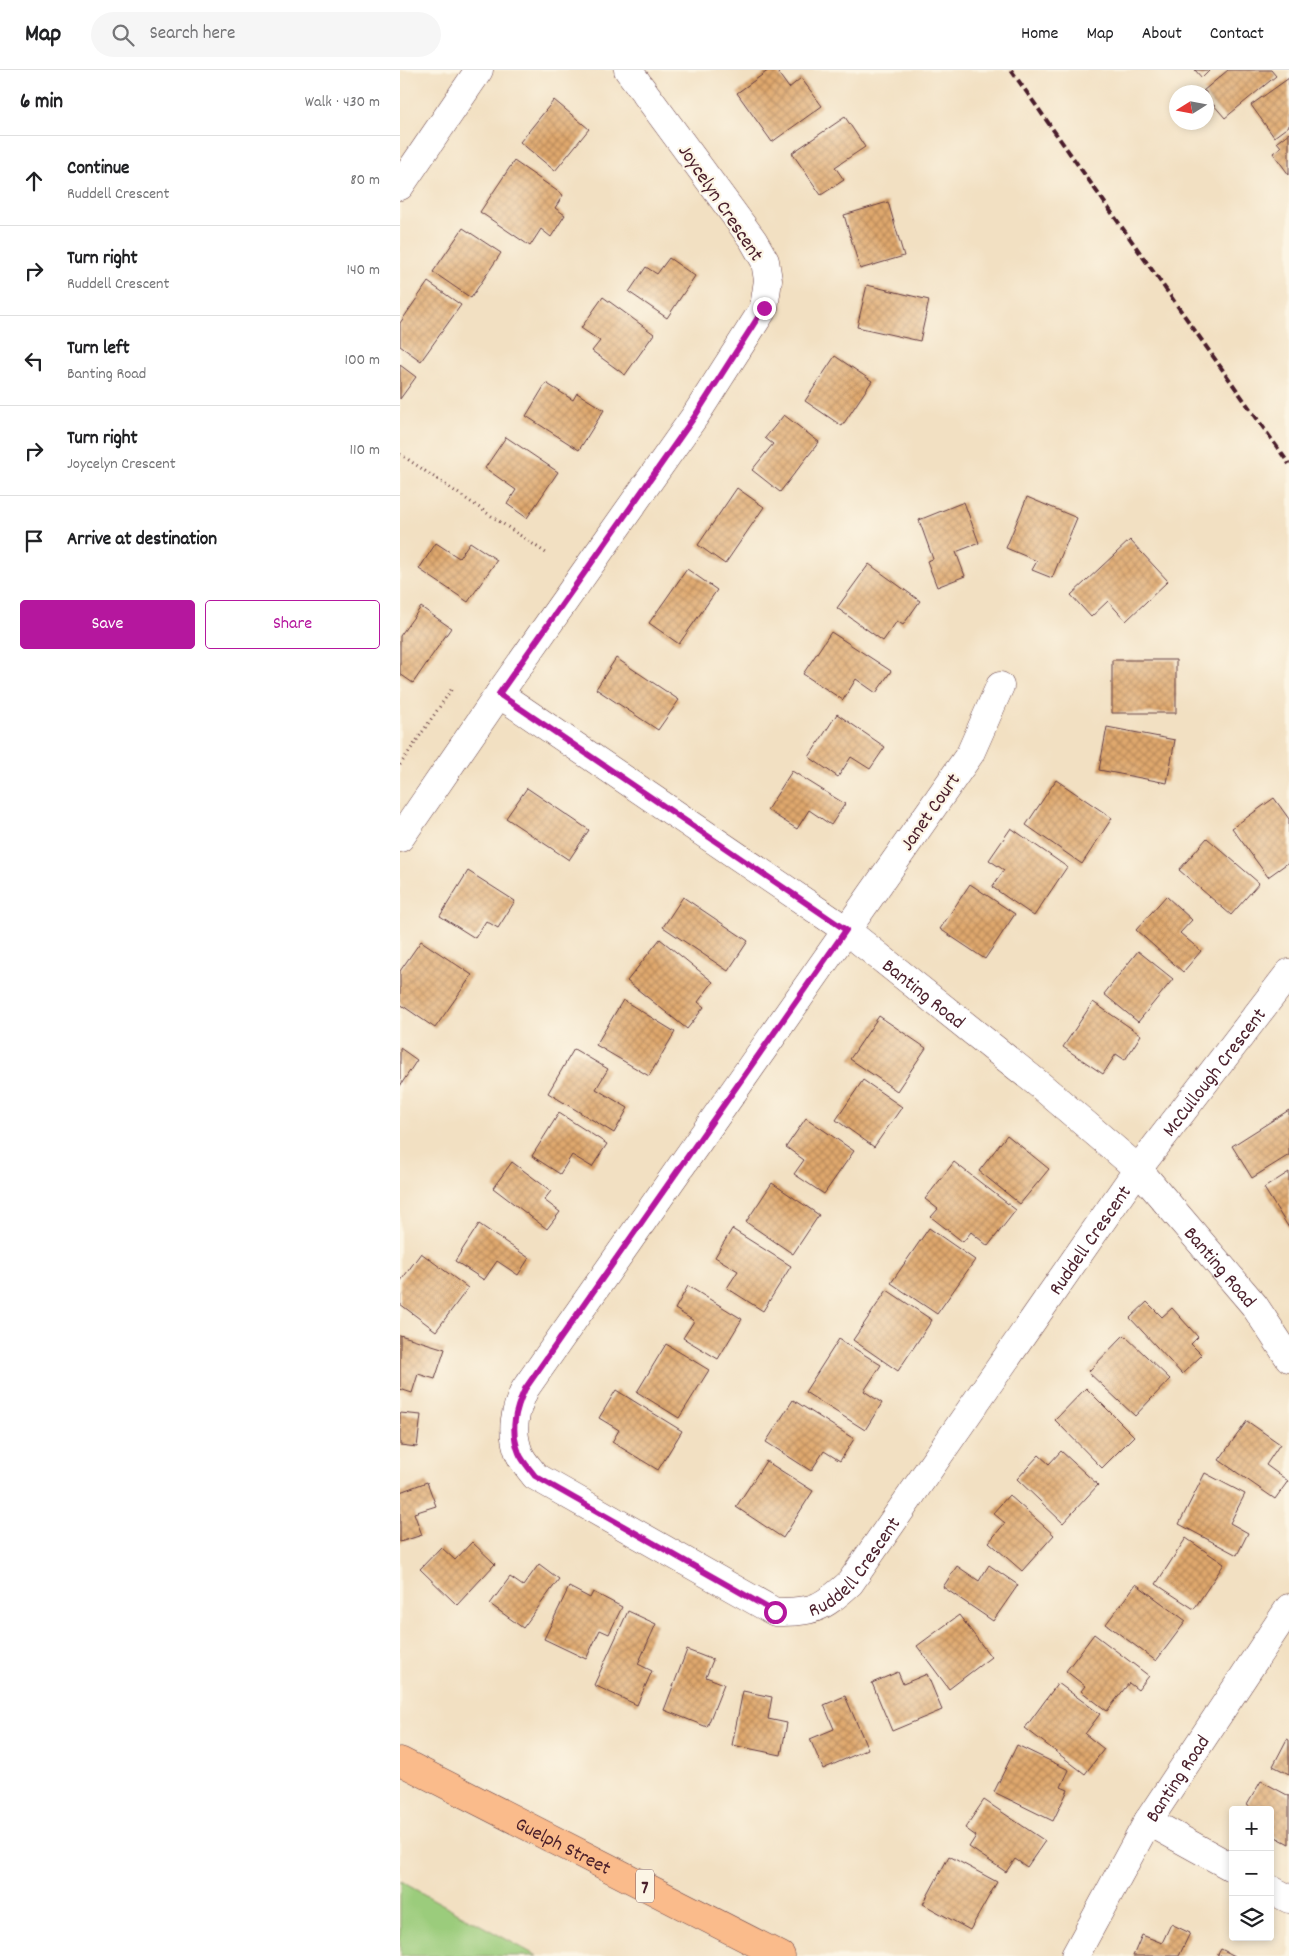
<!DOCTYPE html>
<html lang="en">
<head>
<meta charset="utf-8">
<style>
	:root { --surface:#fff; --page:#f6f6f6; --text:#202124; --muted:#757577; --line:#e0e0e0; --accent:#b5179e }
	body { margin:0; font-family:Dekko,sans-serif; background:var(--page); color:var(--text) }
	.controls { position:absolute; right:15px; bottom:15px; display:grid; overflow:hidden; border-radius:5px; box-shadow:0 2px 8px #0003 }
	.controls button { width:45px; height:45px; display:grid; place-items:center; padding:0; border:0; border-bottom:1px solid var(--line); background:var(--surface); color:var(--text); font:25px sans-serif }
	.compass { position:absolute; left:769px; top:15px; width:45px; height:45px; border-radius:50%; background:var(--surface); box-shadow:0 2px 8px #0003; rotate:259deg }
	.stop { position:absolute; width:15px; height:15px; margin:-11px; border:4px solid #b5179e; border-radius:50%; background:#fff }
	.stop.end { background:#b5179e; border-color:#fff; box-shadow:0 1px 5px #0008 }
	.list { margin:0; padding:0; list-style:none }
	h2 { display:flex; justify-content:space-between; align-items:center; height:65px; margin:0; padding:0 20px; font-size:21px }
	h2 small { font-size:16px; font-weight:400; color:var(--muted) }
	.list li { display:grid; grid-template-columns:32px 1fr auto; gap:15px; align-items:center; box-sizing:border-box; height:90px; padding:0 20px; border-top:1px solid var(--line) }
	.list b { display:block; font-size:19px; white-space:nowrap }
	.list p { margin:0; font-size:16px; white-space:nowrap; color:var(--muted) }
	.list em { font-size:16px; font-style:normal; color:var(--muted) }
	.actions { display:flex; gap:10px; padding:15px 20px }
	.actions a { flex:1; padding:11px 0; border:1px solid var(--accent); border-radius:5px; text-align:center; font-size:18px; color:var(--accent) }
	.actions .main { background:var(--accent); color:#fff }
	.icon { flex:none; width:28px; height:28px; fill:none; stroke:currentColor; stroke-width:2; stroke-linecap:round; stroke-linejoin:round }
	.map { position:relative; flex:none; width:889px; height:1886px; overflow:hidden }
	header { display:flex; align-items:center; gap:30px; box-sizing:border-box; height:70px; padding:0 25px; background:var(--surface); border-bottom:1px solid var(--line) }
	header strong { font-size:24px }
	nav { display:flex; gap:28px; margin-inline-start:auto; font-size:18px }
	.search { width:350px; height:45px; background:var(--page); display:flex; align-items:center; gap:12px; box-sizing:border-box; padding:0 18px; border-radius:28px; color:var(--muted); font-size:19px }
	main { display:flex }
	aside { flex:1; background:var(--surface) }
	.map>svg:first-child { display:block }
	.grass { fill:#9bcc7c; stroke:#727654 }
	.building { fill:url(#building-cross-hatch) }
	.lines { fill:none; stroke-linecap:round; stroke-linejoin:round }
	.minor-casing { stroke:#633c42; stroke-width:29 }
	.major-casing { stroke:#633c42; stroke-width:29 }
	.path { stroke:#633c42; stroke-width:3; stroke-dasharray:1 4; stroke-linecap:butt }
	.minor { stroke:#fff; stroke-width:28 }
	.major { stroke:#fabb8b; stroke-width:28 }
	.rail { stroke:#4a1f2b; stroke-width:4; stroke-dasharray:8 4; stroke-linecap:butt }
	.route { stroke:#b5179e; stroke-width:6 }
	.labels { text-anchor:middle; stroke-width:4.5; stroke-linejoin:round; paint-order:stroke }
	.shield { fill:#fcf5e5; stroke:#7f5f63; stroke-width:1 }
	.shield-label { font-size:19px; font-weight:bold; fill:#4a1f2b }
	.street-label { font-size:20px; fill:#4a1f2b; stroke:#fcf5e5 }
</style>
</head>
<body>
<header>
<strong>Map</strong>
<div class="search"><svg class="icon" aria-label="search" viewBox="0 0 24 24"><circle cx="10" cy="10" r="6"/><path d="M15 15l6 6"/></svg>Search here</div>
<nav><a>Home</a><a>Map</a><a>About</a><a>Contact</a></nav>
</header>
<main>
<aside>
<h2>6 min<small>Walk · 430 m</small></h2>
<ul class="list">
<li><svg class="icon" aria-label="ahead" viewBox="0 0 24 24"><path d="M12 20V5M6 11l6-6 6 6"/></svg><div><b>Continue</b><p>Ruddell Crescent</p></div><em>80 m</em></li>
<li><svg class="icon" aria-label="right" viewBox="0 0 24 24"><path d="M7 20v-9h11M14 6l5 5-5 5"/></svg><div><b>Turn right</b><p>Ruddell Crescent</p></div><em>140 m</em></li>
<li><svg class="icon" aria-label="left" viewBox="0 0 24 24"><path d="M17 20v-9H6M10 6l-5 5 5 5"/></svg><div><b>Turn left</b><p>Banting Road</p></div><em>100 m</em></li>
<li><svg class="icon" aria-label="right" viewBox="0 0 24 24"><path d="M7 20v-9h11M14 6l5 5-5 5"/></svg><div><b>Turn right</b><p>Joycelyn Crescent</p></div><em>110 m</em></li>
<li><svg class="icon" aria-label="arrive" viewBox="0 0 24 24"><path d="M6 21V4h12l-3 4 3 4H6"/></svg><div><b>Arrive at destination</b></div></li>
</ul>
<div class="actions"><a class="main">Save</a><a>Share</a></div>
</aside>
<div class="map">
<svg width="889" height="1886" viewBox="0 0 889 1886">
	<defs>
		<pattern id="building-cross-hatch" width="8" height="8" patternUnits="userSpaceOnUse" patternTransform="scale(1.25)"><rect width="8" height="8" fill="#dfa86d"/><path d="M0 0l8 8M0 8l8-8" fill="none" stroke="#b7885a"/></pattern>
	</defs>
	<rect width="100%" height="100%" fill="#fcf5e5"/>
	<filter id="ink" filterUnits="userSpaceOnUse"><feTurbulence type="fractalNoise" baseFrequency=".02" numOctaves="2"/><feDisplacementMap in="SourceGraphic" scale="10" xChannelSelector="R" yChannelSelector="G"/><feConvolveMatrix kernelMatrix="1 2 1 2 8 2 1 2 1" color-interpolation-filters="sRGB"/></filter>
	<filter id="wash" filterUnits="userSpaceOnUse"><feTurbulence type="fractalNoise" baseFrequency=".0096" numOctaves="4" result="noise"/><feDisplacementMap in="SourceGraphic" scale="20" xChannelSelector="R" yChannelSelector="G"/><feGaussianBlur stdDeviation="1.12" result="paint"/><feColorMatrix in="noise" values="0 0 0 0 0 0 0 0 0 0 0 0 0 0 0 0 0 1.4 0 .05"/><feComposite in="paint" operator="in"/></filter>
	<g filter="url(#wash)">
		<rect width="100%" height="100%" fill="#f2e0c2"/>
		<path class="grass" d="M 0,1811 L 137,1886 L 0,1886 Z"/>
		<g id="blocks">
			<path class="building" d="M 369,0 L 376,0 L 389,18 L 401,8 L 422,36 L 372,72 L 337,23 Z
				M 795,0 L 810,0 L 802,8 Z
				M 828,0 L 871,0 L 876,6 L 825,48 L 806,26 L 806,22 L 803,21 Z
				M 889,8 L 889,56 L 874,67 L 851,35 Z
				M 154,30 L 189,59 L 155,101 L 120,72 Z
				M 445,47 L 465,77 L 435,97 L 444,110 L 421,125 L 392,83 Z
				M 889,63 L 889,105 L 873,83 L 881,77 L 877,72 Z
				M 114,91 L 163,125 L 155,138 L 165,145 L 151,167 L 141,159 L 130,176 L 80,142 Z
				M 488,132 L 504,186 L 460,199 L 444,145 Z
				M 63,158 L 101,183 L 71,228 L 33,202 Z
				M 269,188 L 295,206 L 267,248 L 229,222 L 246,197 L 257,204 Z
				M 28,212 L 61,235 L 21,291 L 0,276 L 0,253 Z
				M 467,215 L 529,230 L 520,271 L 457,257 Z
				M 203,227 L 254,264 L 225,305 L 192,281 L 200,271 L 181,258 Z
				M 435,286 L 472,311 L 442,356 L 405,331 Z
				M 0,295 L 16,307 L 0,329 Z
				M 146,313 L 173,330 L 177,323 L 204,340 L 179,380 L 126,346 Z
				M 384,345 L 419,372 L 380,422 L 352,400 L 373,374 L 365,368 Z
				M 106,367 L 158,402 L 127,448 L 107,434 L 116,420 L 85,398 Z
				M 337,418 L 364,437 L 325,494 L 298,475 Z
				M 627,427 L 677,448 L 652,508 L 632,500 L 637,491 L 606,478 Z
				M 564,432 L 579,473 L 556,482 L 565,506 L 537,517 L 527,491 L 533,489 L 519,450 Z
				M 730,470 L 768,511 L 726,551 L 708,531 L 691,547 L 671,525 Z
				M 70,472 L 97,490 L 68,532 L 19,499 L 36,473 L 59,488 Z
				M 469,494 L 520,531 L 503,555 L 497,551 L 483,571 L 437,538 Z
				M 287,499 L 317,520 L 279,574 L 249,553 Z
				M 21,537 L 51,558 L 13,613 L 0,604 L 0,566 Z
				M 431,562 L 491,601 L 476,623 L 456,609 L 443,630 L 403,604 Z
				M 216,588 L 279,630 L 258,660 L 196,619 Z
				M 712,590 L 776,590 L 776,643 L 712,643 Z
				M 437,644 L 485,677 L 470,699 L 451,687 L 438,707 L 409,687 Z
				M 707,657 L 775,670 L 767,713 L 699,700 Z
				M 392,701 L 445,734 L 431,755 L 409,740 L 397,759 L 367,740 Z
				M 656,710 L 712,748 L 682,794 L 626,755 Z
				M 127,718 L 189,760 L 169,790 L 106,748 Z
				M 874,728 L 889,749 L 889,792 L 868,807 L 832,758 Z
				M 611,758 L 667,797 L 634,846 L 592,817 L 604,800 L 589,790 Z
				M 807,768 L 859,813 L 831,845 L 779,800 Z
				M 68,801 L 115,831 L 98,858 L 86,851 L 75,868 L 40,846 Z
				M 570,814 L 615,844 L 585,889 L 540,859 Z
				M 766,826 L 792,850 L 780,863 L 801,881 L 783,902 L 736,860 Z
				M 283,827 L 348,871 L 328,901 L 263,857 Z
				M 260,869 L 313,912 L 298,932 L 304,937 L 287,959 L 227,911 Z
				M 21,871 L 72,905 L 35,958 L 0,934 L 0,901 Z
				M 738,881 L 773,909 L 738,952 L 704,924 Z
				M 223,930 L 275,962 L 249,1006 L 196,975 Z
				M 693,932 L 741,965 L 725,990 L 716,984 L 703,1004 L 663,977 Z
				M 479,946 L 526,978 L 497,1021 L 450,989 Z
				M 0,978 L 17,990 L 0,1016 Z
				M 174,979 L 208,999 L 196,1019 L 228,1038 L 214,1063 L 148,1023 Z
				M 463,1010 L 502,1037 L 474,1077 L 436,1050 Z
				M 889,1040 L 889,1085 L 852,1108 L 832,1076 Z
				M 159,1043 L 207,1074 L 192,1097 L 172,1085 L 160,1104 L 132,1086 Z
				M 406,1048 L 454,1081 L 424,1124 L 394,1104 L 404,1090 L 386,1077 Z
				M 607,1065 L 649,1099 L 620,1134 L 579,1101 Z
				M 112,1092 L 151,1121 L 144,1130 L 160,1142 L 147,1159 L 93,1118 Z
				M 554,1092 L 616,1140 L 588,1176 L 571,1162 L 563,1172 L 531,1147 L 538,1139 L 525,1129 Z
				M 889,1102 L 889,1158 L 864,1118 Z
				M 372,1113 L 419,1145 L 393,1184 L 346,1152 Z
				M 79,1154 L 129,1188 L 118,1205 L 97,1191 L 84,1210 L 55,1191 Z
				M 529,1158 L 575,1190 L 537,1244 L 491,1213 Z
				M 332,1159 L 391,1196 L 363,1241 L 327,1218 L 338,1201 L 315,1187 Z
				M 21,1183 L 68,1218 L 36,1261 L 0,1234 L 0,1212 Z
				M 288,1216 L 342,1249 L 318,1289 L 283,1268 L 294,1251 L 275,1239 Z
				M 487,1220 L 532,1250 L 498,1301 L 453,1270 Z
				M 747,1232 L 762,1247 L 772,1238 L 798,1267 L 791,1274 L 802,1285 L 782,1304 L 730,1248 Z
				M 0,1265 L 45,1279 L 35,1309 L 18,1304 L 12,1323 L 0,1319 Z
				M 724,1265 L 770,1309 L 735,1346 L 688,1302 Z
				M 439,1269 L 481,1295 L 464,1321 L 482,1333 L 465,1360 L 405,1322 Z
				M 266,1274 L 309,1300 L 279,1348 L 237,1322 Z
				M 686,1318 L 734,1366 L 702,1398 L 655,1350 Z
				M 216,1320 L 282,1361 L 258,1400 L 212,1372 L 219,1360 L 199,1348 Z
				M 393,1330 L 454,1369 L 440,1391 L 424,1381 L 411,1401 L 366,1372 Z
				M 0,1343 L 21,1345 L 17,1377 L 0,1375 Z
				M 847,1351 L 880,1374 L 866,1395 L 888,1411 L 875,1429 L 819,1390 Z
				M 661,1381 L 698,1415 L 663,1453 L 617,1409 L 639,1385 L 649,1394 Z
				M 366,1391 L 413,1421 L 383,1468 L 336,1437 Z
				M 805,1403 L 845,1424 L 830,1453 L 848,1463 L 837,1485 L 779,1454 Z
				M 27,1412 L 36,1436 L 14,1443 L 22,1465 L 0,1472 L 0,1422 Z
				M 609,1425 L 654,1465 L 622,1501 L 589,1472 L 605,1453 L 593,1443 Z
				M 786,1468 L 824,1494 L 794,1539 L 756,1514 Z
				M 72,1472 L 95,1494 L 57,1535 L 20,1499 L 41,1477 L 55,1490 Z
				M 139,1494 L 159,1509 L 123,1558 L 90,1534 L 110,1507 L 123,1516 Z
				M 589,1495 L 618,1515 L 593,1551 L 543,1517 L 557,1496 L 579,1511 Z
				M 736,1514 L 786,1551 L 756,1591 L 706,1554 Z
				M 169,1517 L 190,1528 L 193,1522 L 222,1537 L 209,1564 L 200,1560 L 186,1589 L 144,1569 Z
				M 228,1541 L 256,1554 L 238,1594 L 252,1601 L 237,1635 L 194,1615 Z
				M 559,1545 L 591,1587 L 549,1619 L 517,1576 Z
				M 694,1564 L 749,1606 L 738,1620 L 729,1613 L 707,1641 L 681,1621 L 685,1616 L 666,1601 Z
				M 287,1580 L 313,1590 L 306,1607 L 324,1614 L 307,1657 L 264,1640 Z
				M 498,1602 L 503,1614 L 527,1604 L 542,1640 L 492,1661 L 472,1613 Z
				M 658,1613 L 700,1644 L 685,1664 L 704,1679 L 685,1704 L 625,1658 Z
				M 343,1621 L 372,1627 L 368,1649 L 387,1653 L 381,1685 L 332,1675 Z
				M 445,1626 L 468,1679 L 423,1699 L 410,1669 L 434,1659 L 424,1635 Z
				M 887,1669 L 889,1670 L 889,1704 L 873,1696 Z
				M 617,1675 L 669,1700 L 661,1717 L 668,1720 L 653,1751 L 594,1722 Z
				M 861,1711 L 889,1726 L 889,1774 L 870,1764 L 870,1760 L 875,1751 L 870,1749 L 870,1740 L 855,1740 L 847,1735 Z
				M 584,1730 L 645,1771 L 627,1797 L 615,1789 L 606,1802 L 569,1777 L 576,1766 L 565,1758 Z
				M 549,1786 L 597,1812 L 570,1860 L 523,1834 Z
				M 771,1854 L 790,1863 L 779,1886 L 733,1886 L 742,1865 L 762,1873 Z
				M 821,1879 L 835,1886 L 817,1886 Z"/>
		</g>
	</g>
	<g filter="url(#ink)">
		<use href="#blocks" fill-opacity="0" stroke="#633c42" stroke-width="1"/>
		<g class="lines">
			<defs>
				<g id="minor">
					<path d="M 0,116 L 79,0"/>
					<path id="s1" d="M 600,616 L 570,684 L 125,1319 C 115,1340 110,1360 119,1383 C 122,1391 130,1399 135,1406 L 375,1542 C 414,1542 421,1539 450,1513 L 738,1099 L 889,903"/>
					<path id="s2" d="M 99,624 L 446,860 L 641,1016 L 738,1099 L 854,1235 L 889,1288"/>
					<path d="M 0,768 L 99,624 L 295,346 L 364,238 L 368,210 L 365,191 L 353,170 L 228,0"/>
					<path d="M 748,1751 L 833,1798"/>
					<path d="M 870,1819 L 889,1829"/>
					<path id="s3" d="M 675,1886 L 748,1751 L 889,1538"/>
				</g>
				<g id="major">
					<path id="s4" d="M 0,1691 L 381,1886"/>
				</g>
			</defs>
			<use href="#minor" class="minor-casing"/>
			<use href="#major" class="major-casing"/>
			<path class="path" d="M 0,384 L 149,485
				M 0,695 L 53,617"/>
			<use href="#minor" class="minor"/>
			<use href="#major" class="major"/>
			<path class="rail" d="M 611,0 L 889,394"/>
		</g>
	</g>
	<g class="lines" filter="url(#ink)">
		<path class="route" d="M 364,238 L 295,346 L 99,624 L 446,860 L 125,1319 C 115,1340 110,1360 119,1383 C 122,1391 130,1399 135,1406 L 375,1542"/>
	</g>
	<g class="labels">
		<rect class="shield" x="236" y="1799.5" width="18" height="33" rx="4"/>
		<g class="shield-label">
			<text x="245" y="1823">7</text>
		</g>
		<g class="street-label">
			<text transform="translate(322 132) rotate(56)" y="7">Joycelyn Crescent</text>
			<text transform="translate(529 741) rotate(-55)" y="7">Janet Court</text>
			<text dy="7" stroke="none"><textPath href="#s2" startOffset="520">Banting Road</textPath></text>
			<text dy="7" stroke="none"><textPath href="#s1" startOffset="1931">McCullough Crescent</textPath></text>
			<text dy="7" stroke="none"><textPath href="#s1" startOffset="1722">Ruddell Crescent</textPath></text>
			<text dy="7" stroke="none"><textPath href="#s2" startOffset="925">Banting Road</textPath></text>
			<text dy="7" stroke="none"><textPath href="#s1" startOffset="1318">Ruddell Crescent</textPath></text>
			<text dy="7" stroke="none"><textPath href="#s3" startOffset="205">Banting Road</textPath></text>
			<text dy="7" stroke="none"><textPath href="#s4" startOffset="184">Guelph Street</textPath></text>
		</g>
	</g>
</svg>
<div class="controls">
<button>+</button>
<button>−</button>
<button><svg class="icon" aria-label="layers" viewBox="0 0 24 24"><path d="M12 4l9 5-9 5-9-5zM3 14l9 5 9-5"/></svg></button>
</div>
<svg class="compass" viewBox="-18 -18 36 36"><path d="M0-13l5 13h-10z" fill="#e53935"/><path d="M0 13l5-13h-10z" fill="#757577"/></svg>
<div class="stop" style="left:375px;top:1542px"></div>
<div class="stop end" style="left:364px;top:238px"></div>
</div>
</main>
</body>
</html>
